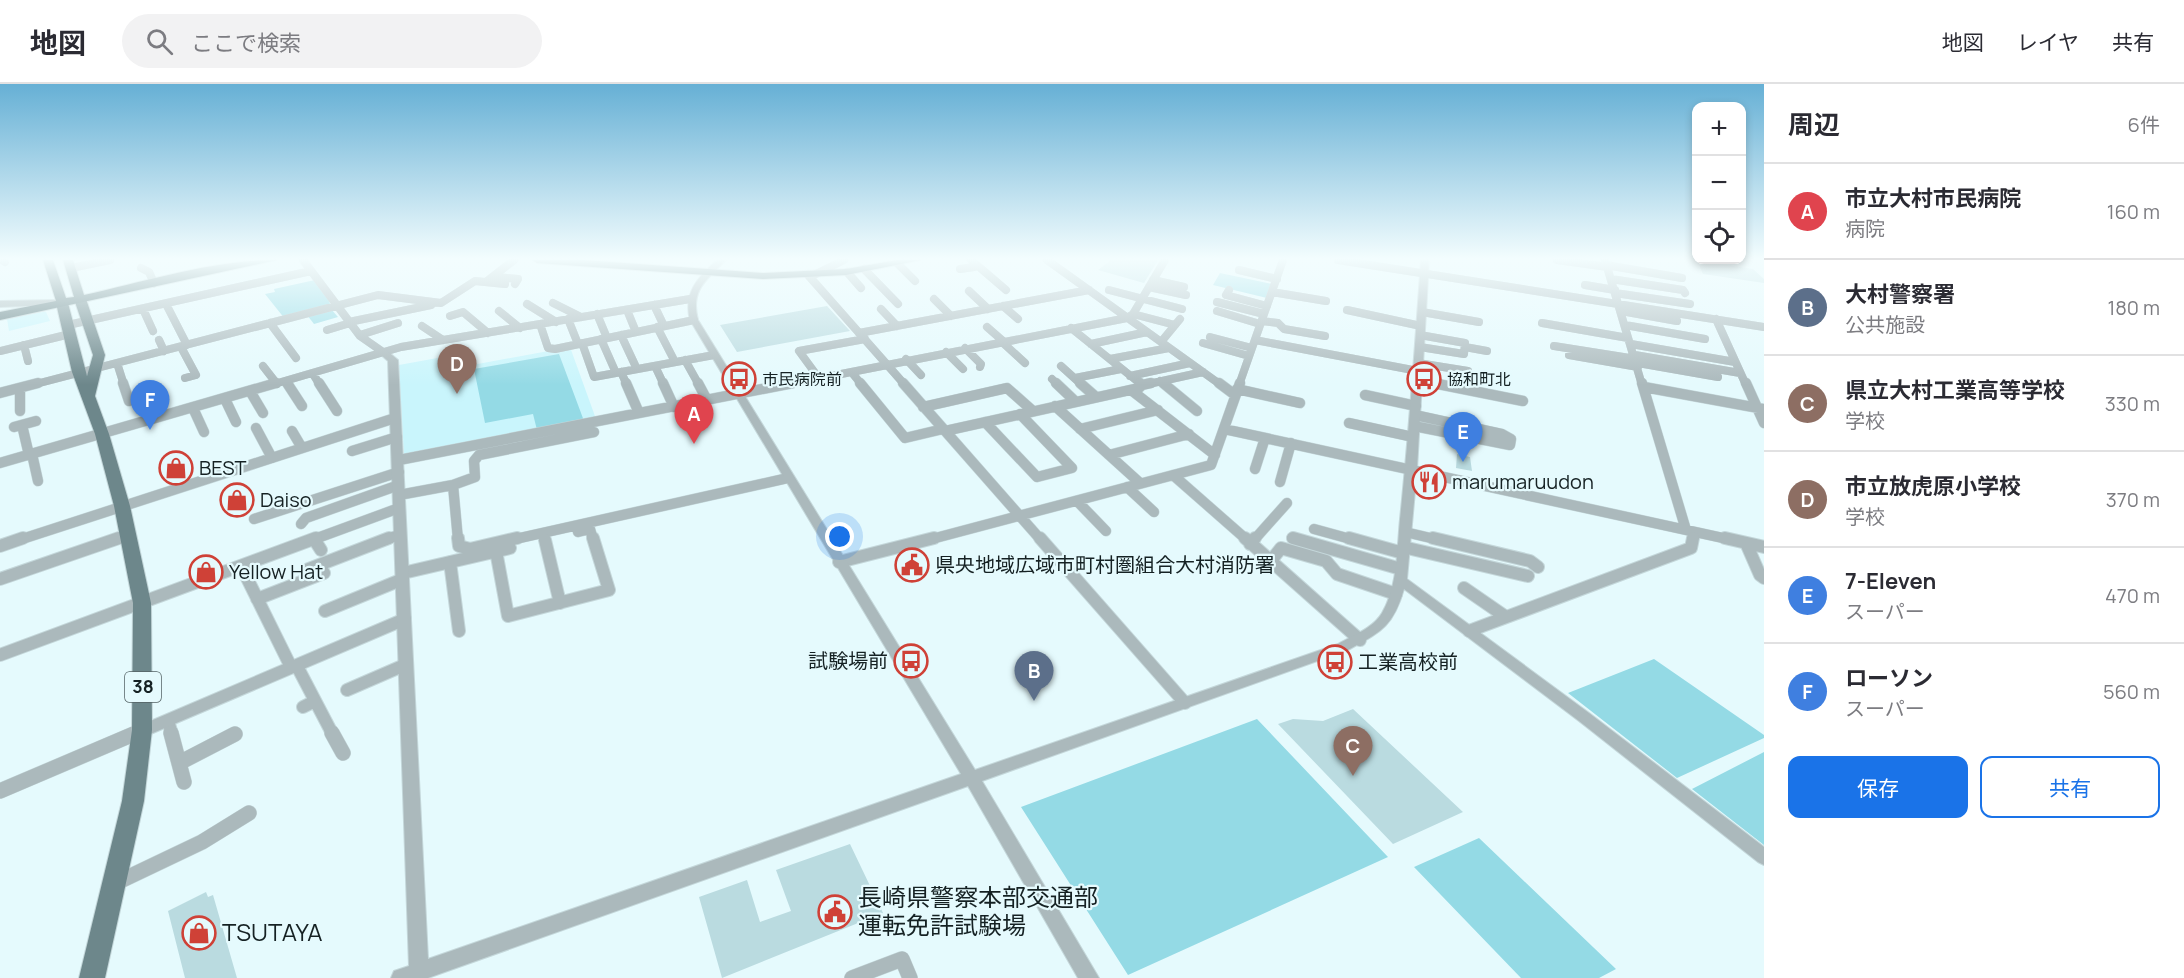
<!DOCTYPE html>
<html lang="ja">
<head>
<meta charset="utf-8">
<style>
	:root { --surface:#fff; --page:#f2f2f3; --text:#2b2b33; --muted:#7c7c81; --line:#e1e1e2; --accent:#1a73e8 }
	body { margin:0; font-family:Manrope,"Noto Sans JP",sans-serif; background:var(--page); color:var(--text) }
	.controls { position:absolute; right:18px; top:18px; display:grid; overflow:hidden; border-radius:12px; box-shadow:0 3px 9px #0003 }
	.controls button { width:54px; height:54px; display:grid; place-items:center; padding:0; border:0; border-bottom:2px solid var(--line); background:var(--surface); color:var(--text); font:30px sans-serif }
	.you { position:absolute; left:840px; top:453px; width:21px; height:21px; margin:-15px; border:4px solid #fff; border-radius:50%; background:#1a73e8; box-shadow:0 0 0 9px #1a73e833 }
	.badge { display:grid; place-items:center; width:39px; height:39px; border-radius:50%; background:var(--accent); color:#fff; font-size:20px; font-weight:700 }
	.pin { position:absolute; translate:-50% -50px; filter:drop-shadow(0 2px 3px #0008) }
	.pin::after { content:''; position:absolute; top:32px; width:21px; height:18px; background:inherit; clip-path:polygon(0 0,100% 0,50% 100%) }
	.list { margin:0; padding:0; list-style:none }
	h2 { display:flex; justify-content:space-between; align-items:center; height:78px; margin:0; padding:0 24px; font-size:26px }
	h2 small { font-size:20px; font-weight:400; color:var(--muted) }
	.list li { display:grid; grid-template-columns:39px 1fr auto; gap:18px; align-items:center; box-sizing:border-box; height:96px; padding:0 24px; border-top:2px solid var(--line) }
	.list b { display:block; font-size:22px; white-space:nowrap }
	.list p { margin:0; font-size:20px; white-space:nowrap; color:var(--muted) }
	.list em { font-size:20px; font-style:normal; color:var(--muted) }
	.actions { display:flex; gap:12px; padding:18px 24px }
	.actions a { flex:1; padding:14px 0; border:2px solid var(--accent); border-radius:12px; text-align:center; font-size:21px; color:var(--accent) }
	.actions .main { background:var(--accent); color:#fff }
	.icon { flex:none; width:33px; height:33px; fill:none; stroke:currentColor; stroke-width:2; stroke-linecap:round; stroke-linejoin:round }
	.map { position:relative; flex:none; width:1764px; height:894px; overflow:hidden }
	header { display:flex; align-items:center; gap:36px; box-sizing:border-box; height:84px; padding:0 30px; background:var(--surface); border-bottom:2px solid var(--line) }
	header strong { font-size:28px }
	nav { display:flex; gap:33px; margin-inline-start:auto; font-size:21px }
	.search { width:420px; height:54px; background:var(--page); display:flex; align-items:center; gap:15px; box-sizing:border-box; padding:0 21px; border-radius:33px; color:var(--muted); font-size:22px }
	main { display:flex }
	aside { flex:1; background:var(--surface) }
	.map>svg:first-child { display:block }
	.built { fill:#c9f5fc }
	.green { fill:#94dae5 }
	.building { fill:#badbe0 }
	.lines { fill:none; stroke-linecap:round; stroke-linejoin:round }
	.minor-far3-casing { stroke:#c4d7da; stroke-width:8 }
	.minor-far2-casing { stroke:#c4d7da; stroke-width:11 }
	.minor-far1-casing { stroke:#c4d7da; stroke-width:14 }
	.minor-casing { stroke:#c4d7da; stroke-width:16 }
	.tertiary-casing { stroke:#c4d7da; stroke-width:2 }
	.primary-casing { stroke:#c4d7da; stroke-width:2 }
	.trunk-casing { stroke:#c4d7da; stroke-width:2 }
	.minor-far3 { stroke:#abb9bc; stroke-width:8 }
	.minor-far2 { stroke:#abb9bc; stroke-width:10 }
	.minor-far1 { stroke:#abb9bc; stroke-width:12 }
	.minor { stroke:#abb9bc; stroke-width:15 }
	.tertiary { fill:#abb9bc; fill-rule:evenodd }
	.primary { fill:#6d878b; fill-rule:evenodd }
	.trunk { fill:#627e82; fill-rule:evenodd }
	.labels { text-anchor:middle; stroke-width:4.5; stroke-linejoin:round; paint-order:stroke }
	.far-poi-label { font-size:16px; fill:#152123; stroke:#e5fafd; text-anchor:start }
	.shield { fill:#e5fafd; stroke:#536264; stroke-width:1.5 }
	.shield-label { font-size:18px; font-weight:bold; fill:#152123 }
	.poi-label { font-size:20px; fill:#152123; stroke:#e5fafd; text-anchor:start }
	.near-poi-label { font-size:24px; fill:#152123; stroke:#e5fafd; text-anchor:start }
</style>
</head>
<body>
<header>
<strong>地図</strong>
<div class="search"><svg class="icon" aria-label="search" viewBox="0 0 24 24"><circle cx="10" cy="10" r="6"/><path d="M15 15l6 6"/></svg>ここで検索</div>
<nav><a>地図</a><a>レイヤ</a><a>共有</a></nav>
</header>
<main>
<div class="map">
<svg width="1764" height="894" viewBox="0 0 1764 894">
	<rect width="100%" height="100%" fill="#e5fafd"/>
	<path class="built" d="M 43,228 L 46,228 L 50,237 L 9,247 L 7,235 Z
		M 570,263 L 596,335 L 404,371 L 399,281 L 465,269 L 467,282 Z"/>
	<path class="green" d="M 1220,189 L 1272,200 L 1267,214 L 1213,201 Z
		M 315,196 L 328,211 L 331,225 L 338,233 L 314,240 L 307,231 L 285,235 L 265,210 L 275,208 L 274,205 Z
		M 559,270 L 584,337 L 537,346 L 533,330 L 485,339 L 474,285 Z
		M 1654,575 L 1764,651 L 1764,654 L 1677,694 L 1568,609 Z
		M 1257,635 L 1388,773 L 1128,891 L 1021,723 Z
		M 1764,668 L 1764,761 L 1692,705 Z
		M 1479,754 L 1616,885 L 1599,894 L 1521,894 L 1414,783 Z"/>
	<path class="building" d="M 1111,176 L 1158,176 L 1144,199 L 1098,186 Z
		M 1708,178 L 1753,185 L 1764,195 L 1764,199 L 1703,190 L 1699,181 Z
		M 827,222 L 850,247 L 737,268 L 720,241 Z
		M 1457,370 L 1470,373 L 1472,387 L 1456,384 Z
		M 1353,625 L 1463,728 L 1393,760 L 1278,640 L 1293,635 L 1323,637 Z
		M 850,760 L 883,829 L 722,894 L 699,813 L 747,796 L 760,838 L 791,827 L 776,786 Z
		M 206,808 L 208,813 L 213,811 L 237,894 L 185,894 L 168,827 Z"/>
	<g class="lines">
		<defs>
			<path id="minor-far3" d="M 2,176 L 5,178
				M 303,176 L 360,252 L 383,268
				M 971,176 L 1006,206
				M 1047,176 L 1221,301
				M 1338,176 L 1764,243
				M 1557,176 L 1608,183
				M 1605,176 L 1642,301
				M 898,180 L 915,197
				M 1606,181 L 1682,194
				M 71,184 L 110,176
				M 141,184 L 149,188 L 154,199
				M 864,185 L 898,220
				M 960,185 L 974,183
				M 1239,186 L 1277,195
				M 847,188 L 861,204
				M 816,190 L 844,176
				M 808,191 L 905,301
				M 497,193 L 518,195 L 515,200
				M 1611,195 L 1683,206 L 1685,209
				M 1153,196 L 1184,203
				M 486,198 L 514,176
				M 1585,201 L 1615,206
				M 1149,203 L 1186,211
				M 1109,206 L 1182,225
				M 1229,206 L 1226,211 L 1267,222
				M 969,207 L 988,225
				M 1272,208 L 1326,217
				M 1615,209 L 1690,220
				M 934,215 L 951,232
				M 1217,218 L 1264,230
				M 553,219 L 581,233
				M 166,220 L 187,261
				M 527,220 L 556,238
				M 654,221 L 664,242
				M 1003,222 L 1018,235
				M 143,225 L 153,247
				M 881,225 L 897,242
				M 627,226 L 636,248
				M 1347,226 L 1421,242
				M 499,227 L 520,244
				M 1217,227 L 1260,240
				M 1621,227 L 1677,237
				M 1422,228 L 1479,238
				M 597,230 L 607,254
				M 1133,230 L 1175,241
				M 450,232 L 463,228 L 488,249
				M 568,235 L 578,260
				M 1716,235 L 1746,301
				M 1262,237 L 1278,239 L 1284,245 L 1325,252
				M 349,238 L 431,221
				M 270,239 L 296,274
				M 1542,239 L 1628,254
				M 540,240 L 548,264 L 555,265 L 694,236
				M 68,241 L 311,187
				M 1625,241 L 1705,255
				M 422,242 L 443,256
				M 657,243 L 673,274
				M 987,243 L 1003,257
				M 1071,244 L 1142,301
				M 327,246 L 350,239
				M 859,249 L 1089,206
				M 360,251 L 398,239
				M 621,251 L 635,281
				M 1420,251 L 1465,259 L 1464,270 L 1420,263
				M 1210,253 L 1252,264
				M 601,255 L 616,289
				M 159,256 L 164,267
				M 1255,256 L 1418,287
				M 1001,257 L 1025,279
				M 1161,258 L 1180,235
				M 582,259 L 594,293 L 714,271
				M 1203,259 L 1249,272
				M 1091,260 L 1147,248
				M 1631,260 L 1735,278
				M 24,261 L 28,277
				M 1554,262 L 1636,275
				M 181,263 L 196,291 L 185,294
				M 1465,263 L 1487,267
				M 965,264 L 981,280 L 980,283
				M 0,267 L 70,250
				M 946,268 L 963,285
				M 1569,271 L 1638,283
				M 1635,271 L 1740,289
				M 906,275 L 921,291
				M 1110,275 L 1169,264
				M 685,276 L 699,301
				M 117,279 L 124,301
				M 1418,279 L 1468,287
				M 1638,279 L 1718,293
				M 263,282 L 277,300
				M 655,282 L 664,301
				M 1061,282 L 1082,301
				M 621,288 L 627,301
				M 313,290 L 320,301
				M 853,290 L 862,301
				M 1130,292 L 1190,279
				M 818,293 L 799,267 L 865,255
				M 1075,294 L 1121,285
				M 1052,295 L 1058,301
				M 1417,296 L 1441,301
				M 286,297 L 288,301
				M 1160,297 L 1165,301
				M 32,301 L 378,211 L 441,219 L 475,197 L 505,200
				M 271,301 L 401,263 L 690,215
				M 785,301 L 1127,234 L 1133,230 L 1165,176
				M 1144,301 L 1203,288
				M 1239,301 L 1283,176"/>
			<path id="minor-far2" d="M 123,299 L 129,317
				M 287,299 L 302,322
				M 319,299 L 337,327
				M 626,299 L 639,329
				M 663,299 L 674,323
				M 698,299 L 707,316
				M 860,299 L 905,354 L 943,345
				M 903,299 L 1041,456
				M 1056,299 L 1076,318
				M 1080,299 L 1096,313
				M 1163,299 L 1197,327
				M 1219,299 L 1235,311
				M 1433,299 L 1523,317
				M 1642,299 L 1686,446
				M 1746,299 L 1764,339
				M 1142,301 L 1151,299
				M 1644,303 L 1764,325
				M 20,304 L 20,327
				M 1237,305 L 1300,319
				M 1131,306 L 1215,371
				M 250,307 L 263,329
				M 0,309 L 38,299
				M 1365,311 L 1416,322
				M 225,315 L 236,338
				M 1055,322 L 1140,399
				M 923,323 L 1007,304 L 1033,327
				M 193,324 L 204,348
				M 985,338 L 1037,393 L 1072,384 L 1020,330
				M 1349,339 L 1413,353
				M 22,341 L 29,371
				M 1414,342 L 1510,361 L 1511,355 L 1502,350 L 1415,331
				M 14,343 L 36,337
				M 256,344 L 272,374
				M 1080,345 L 1158,326
				M 1224,345 L 1732,456
				M 292,347 L 302,364
				M 945,347 L 1139,304 L 1142,301 L 1140,299
				M 352,367 L 397,353
				M 32,370 L 38,397
				M 1109,371 L 1189,350
				M 399,376 L 793,299
				M 0,379 L 276,299
				M 1255,385 L 1265,354
				M 1173,391 L 1247,456
				M 1280,398 L 1291,359
				M 453,401 L 475,393 L 474,377 L 479,371 L 594,348
				M 1127,403 L 1154,428
				M 399,411 L 453,401 L 458,456
				M 1077,417 L 1106,447
				M 254,435 L 399,388
				M 301,440 L 306,434 L 399,401
				M 1314,445 L 1354,456
				M 578,448 L 590,445 L 593,456
				M 1405,448 L 1439,456
				M 1292,454 L 1299,456
				M 19,456 L 395,334
				M 115,456 L 129,451
				M 312,456 L 399,424
				M 385,456 L 401,450
				M 511,456 L 788,394
				M 928,456 L 1211,381 L 1240,299
				M 1254,456 L 1287,419
				M 1693,456 L 1694,448"/>
			<path id="minor-far1" d="M 458,454 L 459,462 L 470,465 L 517,454
				M 1040,454 L 1185,619
				M 1245,454 L 1360,556
				M 1293,454 L 1401,485
				M 1349,454 L 1403,469
				M 1433,454 L 1530,477 L 1538,483
				M 1725,454 L 1764,463
				M 314,455 L 321,466
				M 545,456 L 560,519
				M 1746,459 L 1760,491 L 1764,494
				M 1250,460 L 1255,454
				M 0,462 L 23,454
				M 1403,463 L 1528,492
				M 496,467 L 508,532 L 609,506 L 593,454
				M 450,478 L 459,547
				M 839,478 L 934,454
				M 1270,478 L 1281,464 L 1326,477 L 1337,490 L 1396,510
				M 241,482 L 290,581 L 298,584 L 333,651
				M 306,486 L 389,454
				M 403,489 L 510,464
				M 0,495 L 119,454
				M 1464,504 L 1506,533
				M 257,515 L 324,489
				M 325,527 L 403,495
				M 1469,547 L 1691,464 L 1693,454
				M 0,571 L 316,454
				M 347,606 L 407,580
				M 303,623 L 315,617
				M 168,636 L 172,651
				M 133,651 L 405,535"/>
			<path id="minor" d="M 171,649 L 184,698
				M 332,649 L 343,669
				M 179,679 L 235,650
				M 0,707 L 136,649
				M 116,799 L 202,758 L 249,729
				M 852,894 L 902,875 L 910,894"/>
			<path id="tertiary" d="M 717,176 L 726,176 C 707,196 690,205 698,236 L 975,686 L 1338,560 C 1354,551 1373,544 1382,529 C 1398,502 1397,465 1400,435 C 1409,349 1415,263 1421,176 L 1429,176 L 1417,385 L 1407,495 L 1589,629 L 1764,763 L 1764,781 L 1758,778 L 1579,637 L 1404,505 C 1393,543 1381,548 1348,566 L 982,697 L 1099,894 L 1078,894 L 968,702 L 428,894 L 391,894 L 394,887 L 409,882 L 388,277 L 380,270 L 380,266 L 386,266 L 398,276 L 428,875 L 961,690 L 690,236 C 683,209 698,193 717,176 Z
				M 55,216 L 58,217 L 58,221 L 0,223 L 0,217 Z"/>
			<path id="primary" d="M 80,212 L 86,215 L 105,271 L 95,312 L 109,350 L 130,422 L 151,519 L 152,646 L 144,717 L 105,894 L 79,894 L 122,717 L 132,646 L 133,519 L 114,422 L 95,350 L 72,288 L 56,219 L 62,216 L 68,219 L 87,292 L 93,271 L 74,215 Z"/>
			<path id="trunk" d="M 43,176 L 53,176 L 66,214 L 74,213 L 63,176 L 73,176 L 84,211 C 147,197 213,176 277,176 L 0,236 L 0,228 L 56,217 Z
				M 532,176 L 584,176 L 763,189 L 846,185 L 897,176 L 921,176 L 846,191 L 763,195 L 537,179 Z"/>
		</defs>
		<use href="#minor-far3" class="minor-far3-casing"/>
		<use href="#minor-far2" class="minor-far2-casing"/>
		<use href="#minor-far1" class="minor-far1-casing"/>
		<use href="#minor" class="minor-casing"/>
		<use href="#tertiary" class="tertiary-casing"/>
		<use href="#primary" class="primary-casing"/>
		<use href="#trunk" class="trunk-casing"/>
		<use href="#minor-far3" class="minor-far3"/>
		<use href="#minor-far2" class="minor-far2"/>
		<use href="#minor-far1" class="minor-far1"/>
		<use href="#minor" class="minor"/>
		<use href="#tertiary" class="tertiary"/>
		<use href="#primary" class="primary"/>
		<use href="#trunk" class="trunk"/>
	</g>
	<linearGradient id="sky" x2="0" y2="1"><stop stop-color="#66b0d5"/><stop offset="0.58" stop-color="#f3fdfe"/><stop offset="1" stop-color="#f3fdfe" stop-opacity="0"/></linearGradient>
	<rect width="1764" height="301" fill="url(#sky)"/>
	<defs>
		<symbol id="bus-ring" viewBox="-11 -11 22 22"><circle r="9.5" fill="#e5fafd" stroke="#cf4137" stroke-width="1.5"/><path d="M-5-6H5V4H4V6H2V4H-2V6H-4V4H-5ZM-3.5-4V0h7V-4ZM-3.5 1.2v1.5H-2V1.2ZM2 1.2v1.5H3.5V1.2Z" fill="#cf4137"/></symbol>
		<symbol id="shop-ring" viewBox="-11 -11 22 22"><circle r="9.5" fill="#e5fafd" stroke="#cf4137" stroke-width="1.5"/><path d="M-5-2.5h2.3a2.7 3.5 0 0 1 5.4 0H5L5.5 6h-11ZM-1.5-2.5h3a1.5 2.3 0 0 0-3 0Z" fill="#cf4137"/></symbol>
		<symbol id="restaurant-ring" viewBox="-11 -11 22 22"><circle r="9.5" fill="#e5fafd" stroke="#cf4137" stroke-width="1.5"/><path d="M-5-6h1v4h1v-4h1v4h1v-4h1v5L-1.5 .5V6h-2V.5L-5-1ZM5-6V6H3V1.5H1.5Q1.5-4 5-6Z" fill="#cf4137"/></symbol>
		<symbol id="civic-ring" viewBox="-11 -11 22 22"><circle r="9.5" fill="#e5fafd" stroke="#cf4137" stroke-width="1.5"/><path d="M-.6-6.5H3V-4.5H.6V-3L4-1V1h2V6H-6V1h2V-1L-.6-3ZM-1.2 2.5V6h2.4V2.5Z" fill="#cf4137"/></symbol>
	</defs>
	<g fill-rule="evenodd">
		<use href="#bus-ring" x="720" y="276" width="38" height="38"/>
		<use href="#bus-ring" x="1405" y="276" width="38" height="38"/>
		<use href="#shop-ring" x="157" y="365" width="38" height="38"/>
		<use href="#restaurant-ring" x="1410" y="379" width="38" height="38"/>
		<use href="#shop-ring" x="218" y="397" width="38" height="38"/>
		<use href="#civic-ring" x="893" y="462" width="38" height="38"/>
		<use href="#shop-ring" x="187" y="469" width="38" height="38"/>
		<use href="#bus-ring" x="892" y="558" width="38" height="38"/>
		<use href="#bus-ring" x="1316" y="559" width="38" height="38"/>
		<use href="#civic-ring" x="816" y="809" width="38" height="38"/>
		<use href="#shop-ring" x="180" y="830" width="38" height="38"/>
	</g>
	<g class="labels">
		<g class="far-poi-label">
			<text x="762" y="301">市民病院前</text>
			<text x="1447" y="301">協和町北</text>
		</g>
		<rect class="shield" x="125" y="588" width="36" height="30" rx="4.5"/>
		<g class="shield-label">
			<text x="143" y="609">38</text>
		</g>
		<g class="poi-label">
			<text x="199" y="391">BEST</text>
			<text x="1452" y="405">marumaruudon</text>
			<text x="260" y="423">Daiso</text>
			<text x="935" y="488">県央地域広域市町村圏組合大村消防署</text>
			<text x="229" y="495">Yellow Hat</text>
			<text x="888" y="584" text-anchor="end">試験場前</text>
			<text x="1358" y="585">工業高校前</text>
		</g>
		<g class="near-poi-label">
			<text x="858" y="822">長崎県警察本部交通部<tspan x="858" dy="28">運転免許試験場</tspan></text>
			<text x="222" y="857">TSUTAYA</text>
		</g>
	</g>
</svg>
<div class="controls">
<button>+</button>
<button>−</button>
<button><svg class="icon" aria-label="locate" viewBox="0 0 24 24"><circle cx="12" cy="12" r="6"/><path d="M12 2v4M12 18v4M2 12h4M18 12h4"/></svg></button>
</div>
<div class="you"></div>
<div class="pin badge" style="left:694px;top:360px;background:#e0444e">A</div>
<div class="pin badge" style="left:1034px;top:617px;background:#5c6f8a">B</div>
<div class="pin badge" style="left:1353px;top:692px;background:#8d6e63">C</div>
<div class="pin badge" style="left:457px;top:310px;background:#8d6e63">D</div>
<div class="pin badge" style="left:1463px;top:378px;background:#3f7fe0">E</div>
<div class="pin badge" style="left:150px;top:346px;background:#3f7fe0">F</div>
</div>
<aside>
<h2>周辺<small>6件</small></h2>
<ul class="list">
<li><span class="badge" style="background:#e0444e">A</span><div><b>市立大村市民病院</b><p>病院</p></div><em>160 m</em></li>
<li><span class="badge" style="background:#5c6f8a">B</span><div><b>大村警察署</b><p>公共施設</p></div><em>180 m</em></li>
<li><span class="badge" style="background:#8d6e63">C</span><div><b>県立大村工業高等学校</b><p>学校</p></div><em>330 m</em></li>
<li><span class="badge" style="background:#8d6e63">D</span><div><b>市立放虎原小学校</b><p>学校</p></div><em>370 m</em></li>
<li><span class="badge" style="background:#3f7fe0">E</span><div><b>7-Eleven</b><p>スーパー</p></div><em>470 m</em></li>
<li><span class="badge" style="background:#3f7fe0">F</span><div><b>ローソン</b><p>スーパー</p></div><em>560 m</em></li>
</ul>
<div class="actions"><a class="main">保存</a><a>共有</a></div>
</aside>
</main>
</body>
</html>
